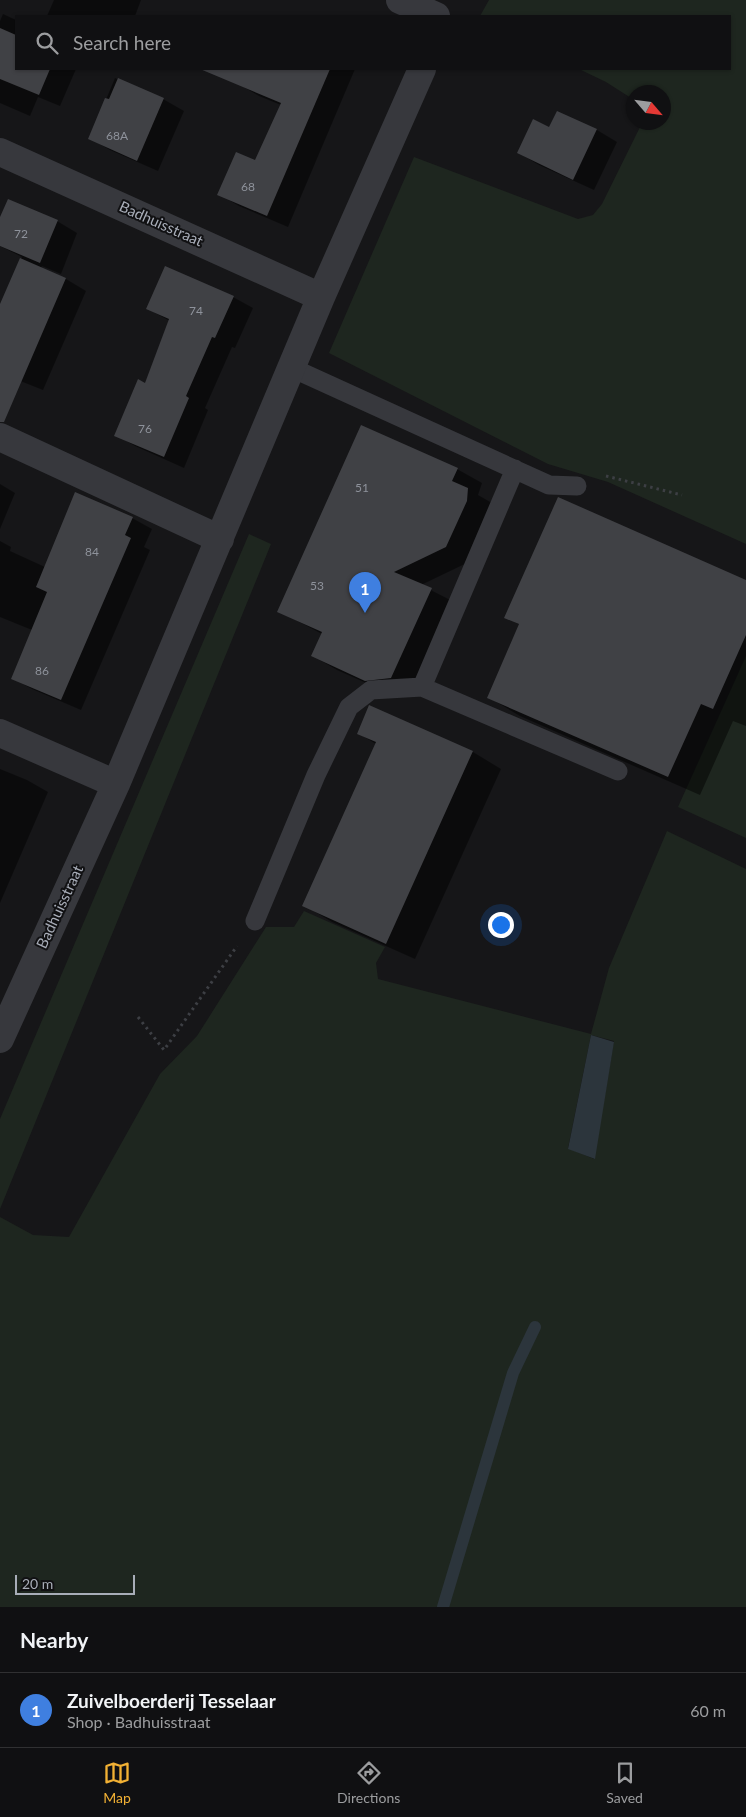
<!DOCTYPE html>
<html lang="en">
<head>
<meta charset="utf-8">
<style>
	:root { --surface:#101012; --page:#19191b; --text:#f1f3f6; --muted:#9c9d9f; --line:#303032; --accent:#f2b134 }
	body { margin:0; font-family:Lato,sans-serif; background:var(--page); color:var(--text) }
	.compass { position:absolute; left:626px; top:85px; width:45px; height:45px; border-radius:50%; background:var(--surface); box-shadow:0 1px 4px #0004; rotate:118deg }
	.scale { position:absolute; left:15px; bottom:12px; width:120px; box-sizing:border-box; padding-left:5px; border:2px solid #a8adb8; border-top:0; font-size:14px; line-height:18px; white-space:nowrap; color:#a8adb8; -webkit-text-stroke:4px #111113; paint-order:stroke }
	.you { position:absolute; left:500px; top:924px; width:18px; height:18px; margin:-12px; border:4px solid #fff; border-radius:50%; background:#1a73e8; box-shadow:0 0 0 8px #1a73e833 }
	.badge { display:grid; place-items:center; width:32px; height:32px; border-radius:50%; background:var(--accent); color:#fff; font-size:16px; font-weight:700 }
	.pin { position:absolute; translate:-50% -41px; filter:drop-shadow(0 1px 2px #0008) }
	.pin::after { content:''; position:absolute; top:26px; width:18px; height:15px; background:inherit; clip-path:polygon(0 0,100% 0,50% 100%) }
	.list { margin:0; padding:0; list-style:none }
	h2 { display:flex; justify-content:space-between; align-items:center; height:65px; margin:0; padding:0 20px; font-size:21px }
	h2 small { font-size:16px; font-weight:400; color:var(--muted) }
	.list li { display:grid; grid-template-columns:32px 1fr auto; gap:15px; align-items:center; box-sizing:border-box; height:75px; padding:0 20px; border-top:1px solid var(--line) }
	.list b { display:block; font-size:19px; white-space:nowrap }
	.list p { margin:0; font-size:16px; white-space:nowrap; color:var(--muted) }
	.list em { font-size:16px; font-style:normal; color:var(--muted) }
	.icon { flex:none; width:28px; height:28px; fill:none; stroke:currentColor; stroke-width:2; stroke-linecap:round; stroke-linejoin:round }
	.map { position:relative; flex:none; width:746px; height:1607px; overflow:hidden }
	.search { position:absolute; background:var(--surface); box-shadow:0 1px 4px #0004; left:15px; right:15px; top:15px; height:55px; display:flex; align-items:center; gap:12px; box-sizing:border-box; padding:0 18px; border-radius:0px; color:var(--muted); font-size:19px }
	.sheet { height:140px; background:var(--surface) }
	nav { display:flex; justify-content:space-around; align-items:center; box-sizing:border-box; height:70px; border-top:1px solid var(--line); background:var(--surface); font-size:14px; color:var(--muted) }
	nav a { display:grid; justify-items:center; gap:2px }
	nav .on { color:var(--accent) }
	.map>svg:first-child { display:block }
	.green { fill:#1e261f; fill-rule:evenodd }
	.water { fill:#2c353c }
	.shadow { fill:#0007 }
	.lines { fill:none; stroke-linecap:round; stroke-linejoin:round }
	.stream { stroke:#2c353c; stroke-width:12 }
	.building { fill:#404145 }
	.path { stroke:#3d3f44; stroke-width:3; stroke-dasharray:2.5 4; stroke-linecap:butt }
	.lane { stroke:#37383d; stroke-width:19 }
	.street { stroke:#37383d; stroke-width:28 }
	.labels { text-anchor:middle; stroke-width:4; stroke-linejoin:round; paint-order:stroke }
	.number-label { font-size:12px; fill:#8e929b }
	.street-label { font-size:15px; fill:#a8adb8; stroke:#111113 }
</style>
</head>
<body>
<div class="map">
<svg width="746" height="1607" viewBox="0 0 746 1607">
	<rect width="100%" height="100%" fill="#161618"/>
	<path class="green" d="M 489,0 L 746,0 L 746,544 L 608,482 L 548,464 L 329,353 L 414,157 L 578,219 L 593,215 L 602,204 L 642,123 L 664,122 L 664,92 L 634,92 L 633,102 L 631,98 L 606,82 L 579,69 L 730,69 L 730,16 L 480,16 Z
		M 249,534 L 271,544 L 0,1209 L 0,1119 Z
		M 746,656 L 746,838 L 678,807 Z
		M 667,831 L 746,869 L 746,1607 L 0,1607 L 0,1217 L 33,1235 L 69,1237 L 160,1074 L 197,1036 L 266,927 L 294,927 L 304,911 L 385,947 L 376,963 L 378,979 L 591,1034 L 609,968 ZM 591,1035 L 614,1041 L 594,1159 L 568,1148 Z"/>
	<path class="water" d="M 591,1035 L 614,1042 L 595,1159 L 568,1149 Z"/>
	<path class="shadow" d="M 54,0 L 141,0 L 135,16 L 47,16 Z
		M 3,14 L 16,20 L 16,69 L 76,69 L 60,106 L 38,97 L 30,116 L 0,103 L 0,21 Z
		M 245,69 L 355,69 L 288,227 L 239,206 L 219,194 L 256,162 L 281,105 L 259,96 L 239,84 Z
		M 115,78 L 163,99 L 184,111 L 158,171 L 110,150 L 90,138 Z
		M 558,113 L 597,130 L 617,142 L 594,190 L 539,165 L 519,153 L 550,129 Z
		M 0,220 L 57,221 L 77,233 L 61,274 L 42,266 L 41,268 L 66,279 L 86,291 L 43,390 L 0,373 L 0,307 L 22,257 L 0,246 Z
		M 233,297 L 253,308 L 235,348 L 232,347 L 205,408 L 208,410 L 184,468 L 135,446 L 116,435 L 146,384 L 170,321 L 148,309 Z
		M 457,469 L 482,483 L 478,495 L 492,503 L 471,561 L 421,585 L 456,603 L 416,691 L 391,694 L 337,670 L 313,656 L 322,634 L 279,611 Z
		M 0,484 L 15,493 L 0,529 Z
		M 132,518 L 152,529 L 144,547 L 150,550 L 81,710 L 32,689 L 12,678 L 32,630 L 0,617 L 0,541 L 11,547 L 10,551 L 45,567 Z
		M 746,581 L 746,726 L 733,721 L 700,795 L 520,716 L 488,697 L 520,625 L 506,617 Z
		M 371,707 L 473,752 L 501,769 L 415,959 L 332,922 L 304,905 L 376,744 L 358,733 Z
		M 0,769 L 27,780 L 48,792 L 0,903 Z"/>
	<g class="lines">
		<path class="stream" d="M 443,1607 L 513,1373 L 535,1327"/>
	</g>
	<path class="building" d="M 0,28 L 16,35 L 16,69 L 50,69 L 39,95 L 0,79 Z
		M 200,69 L 330,69 L 267,216 L 217,195 L 236,152 L 255,160 L 281,103 Z
		M 118,78 L 164,98 L 137,161 L 88,139 L 105,98 L 109,99 Z
		M 557,111 L 597,129 L 573,180 L 517,153 L 533,119 L 549,127 Z
		M 8,199 L 58,220 L 40,263 L 0,246 L 0,217 Z
		M 20,258 L 66,278 L 4,422 L 0,422 L 0,304 Z
		M 165,266 L 234,296 L 215,338 L 212,337 L 186,396 L 189,398 L 164,457 L 114,436 L 138,379 L 145,383 L 169,319 L 146,309 Z
		M 361,425 L 458,468 L 452,481 L 468,488 L 467,501 L 446,547 L 394,572 L 432,588 L 391,678 L 365,681 L 311,656 L 322,632 L 277,612 Z
		M 75,492 L 133,517 L 125,535 L 131,538 L 61,700 L 11,679 L 47,592 L 36,587 Z
		M 558,497 L 746,580 L 746,635 L 713,709 L 701,704 L 668,777 L 487,698 L 519,624 L 504,618 Z
		M 369,705 L 473,751 L 386,944 L 302,906 L 376,742 L 357,734 Z"/>
	<g class="lines">
		<path class="path" d="M 606,476 L 682,495
			M 138,1017 L 164,1050 L 237,946"/>
		<path class="lane" d="M 292,368 L 549,485 L 577,486
			M 515,469 L 422,687 L 618,771
			M 255,921 L 316,775 L 349,707 L 371,690 L 422,687"/>
		<path class="street" d="M 400,0 L 436,16
			M 0,152 L 321,297
			M 0,437 L 220,539
			M 0,733 L 116,784
			M 0,1039 L 116,784 L 321,297 L 422,69"/>
	</g>
	<g class="labels">
		<g class="number-label">
			<text x="117" y="140">68A</text>
			<text x="248" y="191">68</text>
			<text x="21" y="238">72</text>
			<text x="196" y="315">74</text>
			<text x="145" y="433">76</text>
			<text x="362" y="492">51</text>
			<text x="92" y="556">84</text>
			<text x="317" y="590">53</text>
			<text x="42" y="675">86</text>
		</g>
		<g class="street-label">
			<text transform="translate(161 224) rotate(24)" y="5">Badhuisstraat</text>
			<text transform="translate(60 907) rotate(-65)" y="5">Badhuisstraat</text>
		</g>
	</g>
</svg>
<svg class="compass" viewBox="-18 -18 36 36"><path d="M0-13l5 13h-10z" fill="#e53935"/><path d="M0 13l5-13h-10z" fill="#9c9d9f"/></svg>
<div class="scale">20 m</div>
<div class="you"></div>
<div class="pin badge" style="left:365px;top:613px;background:#3f7fe0">1</div>
<div class="search"><svg class="icon" aria-label="search" viewBox="0 0 24 24"><circle cx="10" cy="10" r="6"/><path d="M15 15l6 6"/></svg>Search here</div>
</div>
<section class="sheet">
<h2>Nearby<small></small></h2>
<ul class="list">
<li><span class="badge" style="background:#3f7fe0">1</span><div><b>Zuivelboerderij Tesselaar</b><p>Shop · Badhuisstraat</p></div><em>60 m</em></li>
</ul>
</section>
<nav>
<a class="on"><svg class="icon" aria-label="map" viewBox="0 0 24 24"><path d="M3 6l6-2 6 2 6-2v14l-6 2-6-2-6 2zM9 4v14M15 6v14"/></svg>Map</a>
<a><svg class="icon" aria-label="directions" viewBox="0 0 24 24"><path d="M12 3l9 9-9 9-9-9zM9 14v-3h6M13 9l2 2-2 2"/></svg>Directions</a>
<a><svg class="icon" aria-label="saved" viewBox="0 0 24 24"><path d="M7 4h10v16l-5-4-5 4z"/></svg>Saved</a>
</nav>
</body>
</html>
